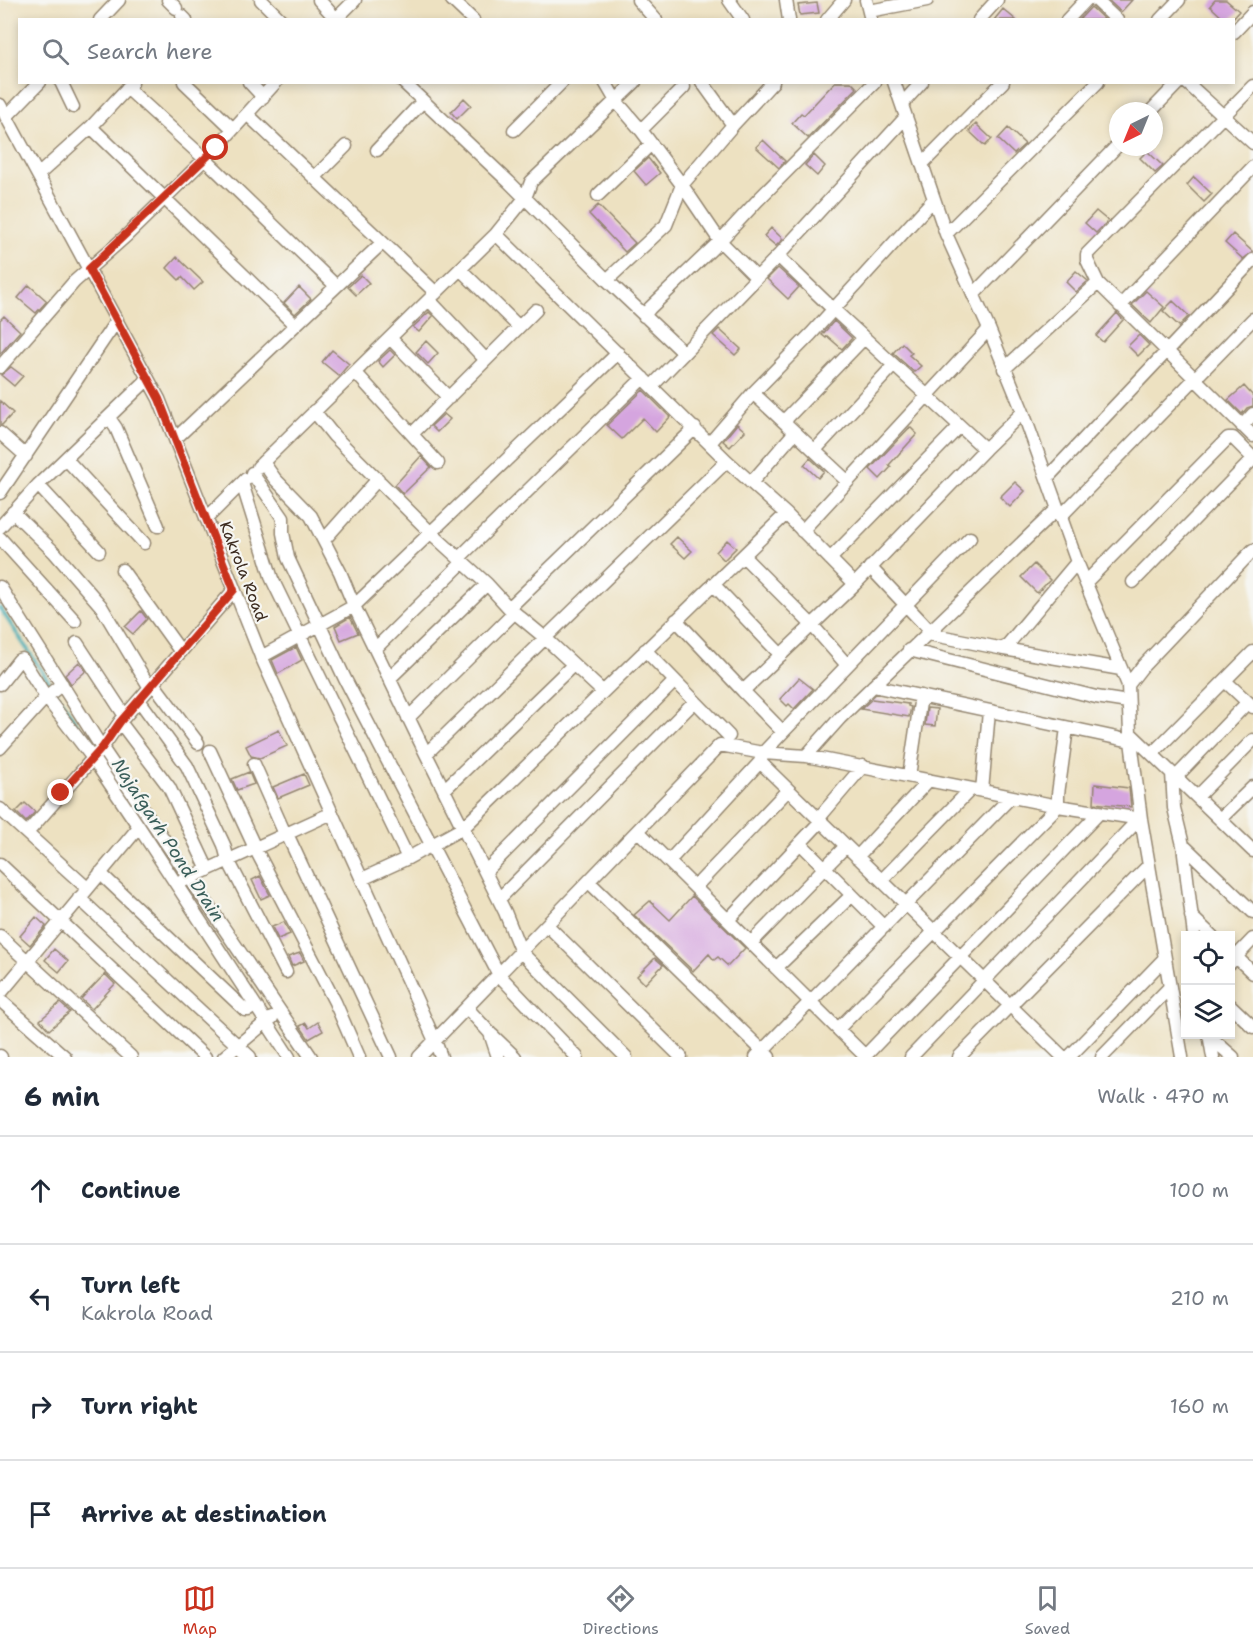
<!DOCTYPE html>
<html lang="en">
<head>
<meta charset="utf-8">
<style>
	:root { --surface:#fff; --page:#f6f6f7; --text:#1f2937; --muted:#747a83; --line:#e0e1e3; --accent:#c8321e }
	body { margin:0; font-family:"Shantell Sans",sans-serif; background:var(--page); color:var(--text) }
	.controls { position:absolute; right:18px; bottom:18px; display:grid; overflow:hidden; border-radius:0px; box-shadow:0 3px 9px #0003 }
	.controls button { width:54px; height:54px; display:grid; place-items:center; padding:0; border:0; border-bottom:2px solid var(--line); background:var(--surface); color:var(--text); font:30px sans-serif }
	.compass { position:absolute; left:1109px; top:102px; width:54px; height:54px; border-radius:50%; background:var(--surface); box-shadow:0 3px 9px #0003; rotate:223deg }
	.stop { position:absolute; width:18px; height:18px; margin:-14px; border:4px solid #c8321e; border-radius:50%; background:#fff }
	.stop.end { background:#c8321e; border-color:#fff; box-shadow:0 2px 6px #0008 }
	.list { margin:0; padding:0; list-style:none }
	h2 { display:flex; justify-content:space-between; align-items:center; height:78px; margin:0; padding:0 24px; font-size:26px }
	h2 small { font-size:20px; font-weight:400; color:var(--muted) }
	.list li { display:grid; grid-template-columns:39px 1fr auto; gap:18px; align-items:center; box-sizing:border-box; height:108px; padding:0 24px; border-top:2px solid var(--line) }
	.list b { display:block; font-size:22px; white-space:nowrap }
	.list p { margin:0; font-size:20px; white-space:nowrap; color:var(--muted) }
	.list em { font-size:20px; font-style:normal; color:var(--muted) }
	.icon { flex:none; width:33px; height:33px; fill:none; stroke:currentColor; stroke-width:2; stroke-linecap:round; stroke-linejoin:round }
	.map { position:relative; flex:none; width:1253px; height:1057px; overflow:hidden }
	.search { position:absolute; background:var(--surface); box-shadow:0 3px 9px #0003; left:18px; right:18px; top:18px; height:66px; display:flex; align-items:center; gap:15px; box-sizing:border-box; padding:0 21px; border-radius:0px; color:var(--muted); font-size:22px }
	.sheet { height:510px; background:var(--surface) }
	nav { display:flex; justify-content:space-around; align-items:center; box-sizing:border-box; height:84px; border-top:2px solid var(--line); background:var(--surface); font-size:16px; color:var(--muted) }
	nav a { display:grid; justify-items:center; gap:3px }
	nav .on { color:var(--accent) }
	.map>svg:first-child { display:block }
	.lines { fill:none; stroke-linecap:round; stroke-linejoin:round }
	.stream { stroke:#39abb3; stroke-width:4 }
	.building { fill:#d5a5df }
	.minor-casing { stroke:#948670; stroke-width:15 }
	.minor { stroke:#fff; stroke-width:12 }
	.route { stroke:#c8321e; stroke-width:8 }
	.labels { text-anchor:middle; stroke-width:4.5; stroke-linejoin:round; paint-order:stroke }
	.street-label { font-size:16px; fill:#3b2a1e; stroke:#f6f6f2 }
	.water-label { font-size:18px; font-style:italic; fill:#3a5e5a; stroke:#f6f6f2 }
</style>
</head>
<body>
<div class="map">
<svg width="1253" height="1057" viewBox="0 0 1253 1057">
	<rect width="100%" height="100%" fill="#f6f6f2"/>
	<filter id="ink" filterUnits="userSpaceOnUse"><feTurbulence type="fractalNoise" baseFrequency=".0167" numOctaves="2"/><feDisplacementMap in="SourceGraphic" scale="12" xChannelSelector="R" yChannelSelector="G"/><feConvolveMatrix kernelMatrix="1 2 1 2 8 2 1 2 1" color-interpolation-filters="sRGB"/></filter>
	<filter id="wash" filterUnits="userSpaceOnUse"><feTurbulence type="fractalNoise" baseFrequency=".008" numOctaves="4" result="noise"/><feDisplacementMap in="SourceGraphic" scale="24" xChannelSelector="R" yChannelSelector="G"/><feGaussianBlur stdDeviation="1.35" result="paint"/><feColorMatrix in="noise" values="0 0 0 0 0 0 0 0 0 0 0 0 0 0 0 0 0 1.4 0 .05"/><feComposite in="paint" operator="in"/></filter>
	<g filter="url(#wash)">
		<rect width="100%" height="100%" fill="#ede1c1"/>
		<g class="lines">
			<path class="stream" d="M 0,608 L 94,750"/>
		</g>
		<g id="blocks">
			<path class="building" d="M 1110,0 L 1132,0 L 1121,12 L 1109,1 Z
				M 1215,0 L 1226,0 L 1239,11 L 1231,20 L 1225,20 L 1210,6 Z
				M 817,3 L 819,13 L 800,15 L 798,5 Z
				M 1091,7 L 1105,20 L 1079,20 Z
				M 1003,9 L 1016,20 L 994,20 Z
				M 835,82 L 851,82 L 857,88 L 808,138 L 792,123 L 801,113 L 804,115 Z
				M 464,98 L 471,105 L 457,119 L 451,112 Z
				M 976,124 L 992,139 L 985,146 L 969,131 Z
				M 1008,128 L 1025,144 L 1014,154 L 998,139 Z
				M 763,140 L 785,161 L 779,168 L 756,147 Z
				M 1147,151 L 1163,166 L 1155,173 L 1140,158 Z
				M 814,155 L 825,166 L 817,176 L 805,165 Z
				M 648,158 L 660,173 L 646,185 L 634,171 Z
				M 1194,177 L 1212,194 L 1204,202 L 1187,185 Z
				M 598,205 L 635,243 L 625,252 L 589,214 Z
				M 1096,211 L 1108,221 L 1096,233 L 1085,223 Z
				M 771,228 L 783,239 L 776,246 L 764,236 Z
				M 1233,234 L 1253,252 L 1243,259 L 1225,243 Z
				M 177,257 L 203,282 L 194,290 L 182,277 L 179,280 L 167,268 Z
				M 778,268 L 799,287 L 788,299 L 767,279 Z
				M 1076,271 L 1088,281 L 1076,292 L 1066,282 Z
				M 361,275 L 369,283 L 356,295 L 348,287 Z
				M 29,285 L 47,301 L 36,313 L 18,298 Z
				M 299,287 L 311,299 L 295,314 L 284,303 Z
				M 1146,291 L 1164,307 L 1151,323 L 1132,305 Z
				M 1173,301 L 1189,316 L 1179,326 L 1163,311 Z
				M 429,312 L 433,316 L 419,332 L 413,327 Z
				M 1117,313 L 1123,320 L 1103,342 L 1096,336 Z
				M 4,316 L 20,331 L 0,354 L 0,320 Z
				M 834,321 L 852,338 L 842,349 L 827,336 L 826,338 L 822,335 Z
				M 719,329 L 741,349 L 735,355 L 713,335 Z
				M 1139,335 L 1149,345 L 1138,356 L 1128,346 Z
				M 426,341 L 438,353 L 428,364 L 416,352 Z
				M 902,343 L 912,353 L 909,355 L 921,366 L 914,372 L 893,353 Z
				M 332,350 L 349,364 L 339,376 L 322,362 Z
				M 390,350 L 395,355 L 383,367 L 378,361 Z
				M 11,367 L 23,376 L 14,386 L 1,375 Z
				M 1244,386 L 1253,396 L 1253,406 L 1247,408 L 1242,414 L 1228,400 Z
				M 643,390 L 670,417 L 656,432 L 643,418 L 622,439 L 607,425 Z
				M 0,401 L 13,413 L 2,425 L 0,425 Z
				M 444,414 L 450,419 L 437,432 L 431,426 Z
				M 737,424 L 745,431 L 730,447 L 723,441 Z
				M 910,427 L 917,434 L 889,465 L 891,467 L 880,479 L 870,469 Z
				M 421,456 L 431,467 L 403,494 L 395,485 Z
				M 810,458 L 824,471 L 818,478 L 804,465 Z
				M 1015,482 L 1025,491 L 1010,507 L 1000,497 Z
				M 677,537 L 692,551 L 685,558 L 670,544 Z
				M 727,540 L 736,548 L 724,560 L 716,552 Z
				M 1034,564 L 1050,580 L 1037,593 L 1021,577 Z
				M 141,611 L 147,619 L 133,634 L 125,627 Z
				M 350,617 L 358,633 L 341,640 L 335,626 Z
				M 296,647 L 302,660 L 278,674 L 272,660 Z
				M 79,662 L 86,671 L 71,684 L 65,675 Z
				M 799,678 L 813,689 L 794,709 L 789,704 L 787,706 L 780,699 Z
				M 872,699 L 908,704 L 908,706 L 911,707 L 909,717 L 861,709 Z
				M 927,708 L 937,709 L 935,726 L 925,725 Z
				M 279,730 L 287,746 L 260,758 L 251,756 L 246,746 Z
				M 249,772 L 254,784 L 237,790 L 232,779 Z
				M 304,774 L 309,785 L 278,798 L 273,787 Z
				M 1095,784 L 1129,788 L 1131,807 L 1094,803 Z
				M 25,803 L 35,812 L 26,822 L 16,812 Z
				M 260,876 L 270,895 L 261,899 L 252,880 Z
				M 692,896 L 745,948 L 728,966 L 718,957 L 714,960 L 709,954 L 693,971 L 634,915 L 650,901 L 670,920 Z
				M 36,917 L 46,926 L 30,945 L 20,936 Z
				M 284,922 L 290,934 L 278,939 L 272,927 Z
				M 54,949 L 68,961 L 59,972 L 45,960 Z
				M 300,953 L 304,961 L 292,966 L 288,957 Z
				M 655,958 L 663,965 L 645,984 L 637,976 Z
				M 105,974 L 115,984 L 92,1009 L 81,999 Z
				M 60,1003 L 70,1012 L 49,1030 L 40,1020 Z
				M 318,1022 L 323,1031 L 309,1039 L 300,1026 L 306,1023 L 309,1028 Z"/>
		</g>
	</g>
	<g filter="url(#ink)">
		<use href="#blocks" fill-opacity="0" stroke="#948670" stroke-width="1.5"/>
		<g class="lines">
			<defs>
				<path id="minor" d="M 168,0 L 176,8
					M 261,0 L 281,20
					M 319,0 L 337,20
					M 452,0 L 473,20
					M 638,0 L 656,20
					M 729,0 L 743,20
					M 786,0 L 789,20
					M 866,0 L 871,20
					M 1096,0 L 1117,20
					M 869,11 L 927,0
					M 182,16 L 186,20
					M 100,20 L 119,0
					M 335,20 L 355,0
					M 827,20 L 844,0
					M 979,20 L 997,0
					M 1067,20 L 1086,0
					M 1160,20 L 1179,0
					M 1234,32 L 1253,12
					M 61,82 L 73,107
					M 184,82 L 233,129
					M 249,82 L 263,97
					M 403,82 L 509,182 L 607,280 L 666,225 L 682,185 L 733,125 L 773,82
					M 605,82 L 616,101 L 641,130 L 682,185 L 720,241 L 757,278
					M 635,82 L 531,182 L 525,198 L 496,234 L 727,461 L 786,514 L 855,584 L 985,449 L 834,310 L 778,256
					M 702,82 L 733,125
					M 894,82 L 946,234 L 989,329 L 1023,412 L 1077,562 L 1128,685 L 1130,733 L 1141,819 L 1182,1057
					M 1186,82 L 1253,143
					M 127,88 L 205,159 L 336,286
					M 902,104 L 922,82
					M 0,105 L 159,399 L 260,654 L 435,1041 L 441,1057
					M 1151,111 L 1179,82
					M 247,114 L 436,293
					M 6,117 L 40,82
					M 91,127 L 295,325
					M 514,130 L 562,82
					M 641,130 L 684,87
					M 377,150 L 423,101
					M 922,164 L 1003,82
					M 38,175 L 91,127 L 132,83
					M 314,178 L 346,146
					M 598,195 L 650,145
					M 946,234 L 1098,82
					M 460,269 L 519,327
					M 607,280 L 684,353
					M 1098,283 L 1087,260 L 1087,254 L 1253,86
					M 973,295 L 1118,145
					M 429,300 L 486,360
					M 1120,306 L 1253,167
					M 644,316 L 650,308 L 720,241 L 758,200 L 875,82
					M 390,338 L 449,398
					M 0,367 L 74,282 L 126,236 L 216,148 L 276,82
					M 1004,369 L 1098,283 L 1253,436
					M 355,372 L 438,463
					M 652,386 L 778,256 L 906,117
					M 753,393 L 847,481
					M 314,411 L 334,436 L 430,532 L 487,584 L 509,608 L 544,637 L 602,691
					M 109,418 L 116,428 L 158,526
					M 784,421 L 864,338
					M 1242,426 L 1253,414
					M 0,433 L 26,456
					M 412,434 L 536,310
					M 175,439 L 382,243
					M 710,443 L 753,393 L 811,334 L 933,200
					M 985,449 L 1023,412
					M 815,450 L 894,365
					M 66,459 L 144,543
					M 263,462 L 275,479 L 311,516 L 340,572 L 355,608 L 426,754 L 505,912 L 521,952 L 626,1057
					M 258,467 L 496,234
					M 252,473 L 283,518 L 283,533 L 288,558 L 345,679 L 499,975 L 577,1057
					M 1047,478 L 1253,260
					M 242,483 L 272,579 L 408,858 L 463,828 L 786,514
					M 751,483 L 795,432
					M 38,485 L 99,551
					M 0,493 L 117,320
					M 13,512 L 55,553 L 101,606 L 150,688
					M 1060,517 L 1253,319
					M 206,519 L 246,479
					M 0,527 L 38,485 L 148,379
					M 802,531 L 989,329
					M 0,538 L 75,621
					M 970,538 L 783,732 L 763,753 L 760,762 L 1063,1057
					M 324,540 L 378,479
					M 743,556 L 812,625 L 847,665
					M 459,558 L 643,378
					M 830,559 L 959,427
					M 870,567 L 934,635 L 1004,649 L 1121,669
					M 122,570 L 181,652
					M 1086,582 L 1228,438 L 1233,438 L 1253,458
					M 1133,582 L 1253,459
					M 713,584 L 781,655
					M 0,587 L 102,748 L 311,1057
					M 509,608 L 695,428
					M 676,620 L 743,691
					M 77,643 L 125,716
					M 375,649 L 463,562
					M 1004,649 L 1077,562
					M 645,650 L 729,736
					M 909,650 L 1096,697 L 1128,702
					M 261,657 L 354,606 L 618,353
					M 389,679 L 487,584
					M 1225,681 L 1253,707
					M 153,683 L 198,743
					M 0,684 L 19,660 L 22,659 L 46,697 L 92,757 L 139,827
					M 1128,685 L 1142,667 L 1253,550
					M 873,686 L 1131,741
					M 139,700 L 187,766 L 224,845 L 228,860 L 286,972
					M 408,718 L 514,613
					M 120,722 L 169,787 L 208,870
					M 783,732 L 743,691 L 855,584
					M 1130,733 L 1253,851
					M 0,748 L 46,697 L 62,684
					M 210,751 L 255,848 L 335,1002 L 359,1057
					M 426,754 L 727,461
					M 1152,754 L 1253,652
					M 806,756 L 840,718 L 1057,509
					M 254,764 L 285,834
					M 1172,773 L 1174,808 L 1183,845 L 1253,912
					M 909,776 L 921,696
					M 1176,777 L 1248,702
					M 444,790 L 573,665
					M 982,791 L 989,711
					M 1197,797 L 1253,740
					M 0,809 L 87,888
					M 818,819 L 863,766
					M 1220,819 L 1253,787
					M 638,831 L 866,1057
					M 27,833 L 102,748 L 120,722 L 234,590
					M 287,834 L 391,1057
					M 800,843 L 884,927
					M 1183,845 L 1194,936
					M 857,857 L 929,780
					M 669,861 L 760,762
					M 0,864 L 205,1057
					M 485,872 L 675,681
					M 100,873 L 245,1010 L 249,1010 L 254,1004
					M 362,879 L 408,858
					M 882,880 L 971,789
					M 183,881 L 332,813
					M 589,882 L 769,1057
					M 695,887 L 788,790
					M 79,898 L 250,1057
					M 499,899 L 695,701
					M 1191,916 L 1212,936
					M 728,920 L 821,821
					M 547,925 L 681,1057
					M 0,936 L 131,1057
					M 751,943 L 846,846
					M 1232,953 L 1253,973
					M 1230,963 L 1253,939
					M 776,968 L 852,895
					M 0,994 L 139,827 L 289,1057
					M 0,1000 L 65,1057
					M 1230,1005 L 1253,1027
					M 467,1008 L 490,1033 L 498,1057
					M 838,1029 L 1058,806 L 1058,794 L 1067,728
					M 1209,1034 L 1213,1057
					M 492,1035 L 515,1057
					M 1209,1036 L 1233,1057
					M 0,1056 L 1,1057
					M 865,1056 L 1100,812
					M 224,1057 L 266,1022 L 272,1018
					M 419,1057 L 720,745 L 763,753 L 806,756 L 1058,806 L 1141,819
					M 756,1057 L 1011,797
					M 911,1057 L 1140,818
					M 959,1057 L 1149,865
					M 1069,1057 L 1164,959
					M 1102,1057 L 1169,988"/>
			</defs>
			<use href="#minor" class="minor-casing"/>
			<use href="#minor" class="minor"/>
		</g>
	</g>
	<g class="lines" filter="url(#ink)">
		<path class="route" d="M 61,793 L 102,748 L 120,722 L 234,590 L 159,399 L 89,269 L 216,148"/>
	</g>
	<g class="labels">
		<g class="street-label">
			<text transform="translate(244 571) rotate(69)" y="6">Kakrola Road</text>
		</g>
		<g class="water-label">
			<text transform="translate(168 840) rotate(57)" y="6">Najafgarh Pond Drain</text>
		</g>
	</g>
</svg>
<div class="controls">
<button><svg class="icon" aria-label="locate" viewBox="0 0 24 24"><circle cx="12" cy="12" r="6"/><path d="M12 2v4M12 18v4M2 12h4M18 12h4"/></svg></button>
<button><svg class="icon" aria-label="layers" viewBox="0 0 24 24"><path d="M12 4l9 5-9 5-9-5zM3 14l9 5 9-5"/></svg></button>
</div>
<svg class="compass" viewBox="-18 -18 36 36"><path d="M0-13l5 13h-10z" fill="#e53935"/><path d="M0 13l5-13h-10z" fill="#747a83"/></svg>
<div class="stop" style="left:216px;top:148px"></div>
<div class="stop end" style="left:61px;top:793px"></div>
<div class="search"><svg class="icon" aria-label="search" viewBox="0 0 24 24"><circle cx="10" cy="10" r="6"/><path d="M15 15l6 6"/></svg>Search here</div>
</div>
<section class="sheet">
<h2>6 min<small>Walk · 470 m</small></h2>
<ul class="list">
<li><svg class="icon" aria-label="ahead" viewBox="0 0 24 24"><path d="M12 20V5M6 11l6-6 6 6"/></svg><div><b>Continue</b></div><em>100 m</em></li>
<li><svg class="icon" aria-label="left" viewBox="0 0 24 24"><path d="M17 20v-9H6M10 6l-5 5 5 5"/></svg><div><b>Turn left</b><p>Kakrola Road</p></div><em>210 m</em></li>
<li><svg class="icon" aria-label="right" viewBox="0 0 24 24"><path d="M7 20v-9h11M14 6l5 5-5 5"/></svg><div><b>Turn right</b></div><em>160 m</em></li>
<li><svg class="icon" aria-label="arrive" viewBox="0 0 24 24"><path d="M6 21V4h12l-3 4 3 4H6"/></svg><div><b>Arrive at destination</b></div></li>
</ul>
</section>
<nav>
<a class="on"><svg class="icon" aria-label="map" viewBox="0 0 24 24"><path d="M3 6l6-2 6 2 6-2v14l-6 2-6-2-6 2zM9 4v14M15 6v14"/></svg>Map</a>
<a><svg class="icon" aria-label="directions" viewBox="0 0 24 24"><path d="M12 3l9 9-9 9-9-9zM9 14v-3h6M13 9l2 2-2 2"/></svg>Directions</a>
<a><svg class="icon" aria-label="saved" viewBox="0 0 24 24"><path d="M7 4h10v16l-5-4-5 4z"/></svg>Saved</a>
</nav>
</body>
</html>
